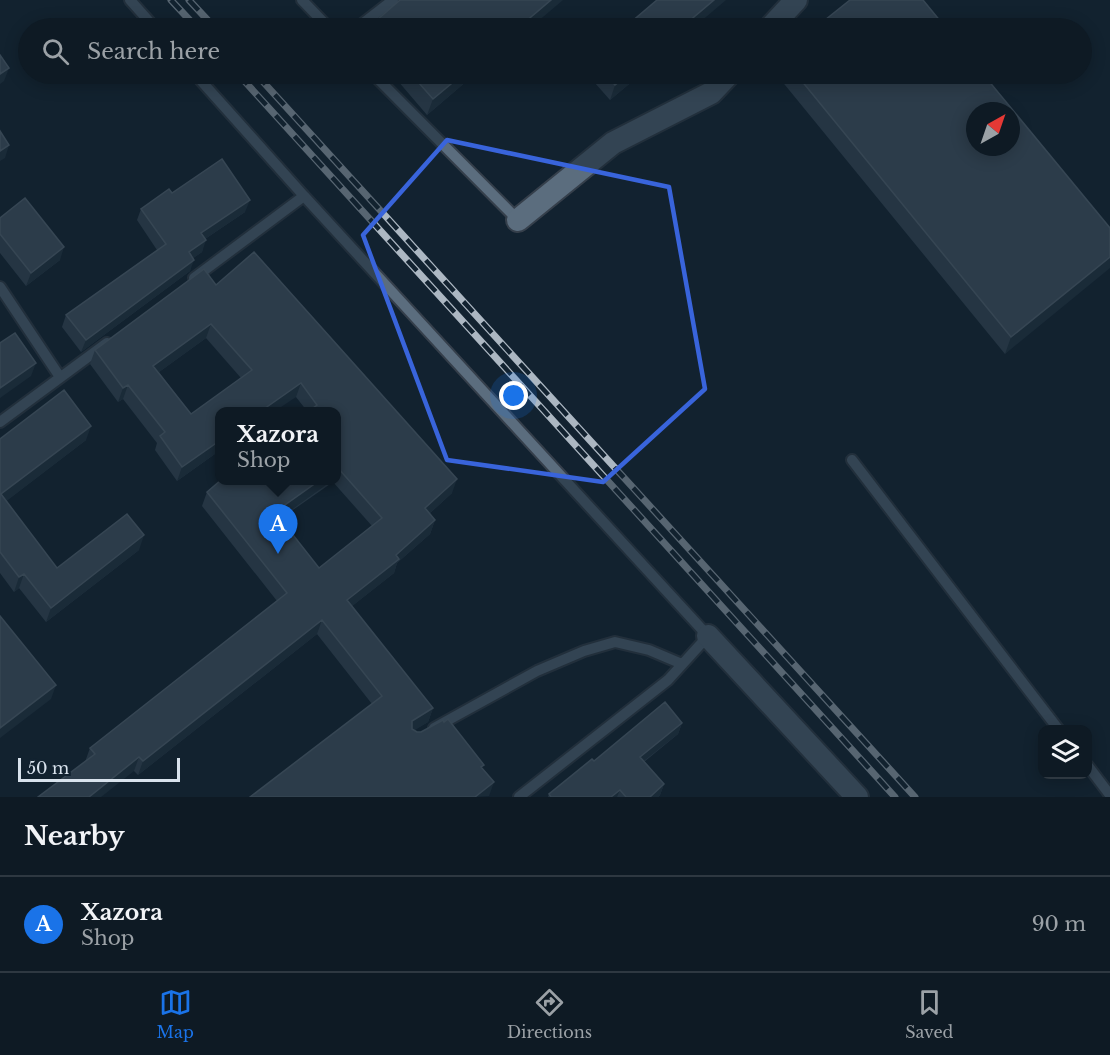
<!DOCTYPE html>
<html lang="en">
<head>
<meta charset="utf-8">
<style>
	:root { --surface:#0e1a24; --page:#17232c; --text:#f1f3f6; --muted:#9ba1a6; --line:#2e3841; --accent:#1a73e8 }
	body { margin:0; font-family:"Libre Baskerville",serif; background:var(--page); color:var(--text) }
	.controls { position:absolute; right:18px; bottom:18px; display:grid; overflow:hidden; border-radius:12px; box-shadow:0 3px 15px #0003 }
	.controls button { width:54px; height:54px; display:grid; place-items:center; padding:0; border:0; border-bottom:2px solid var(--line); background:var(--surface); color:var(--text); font:30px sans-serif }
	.compass { position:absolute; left:966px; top:102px; width:54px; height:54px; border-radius:50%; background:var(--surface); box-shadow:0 3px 15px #0003; rotate:40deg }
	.scale { position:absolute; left:18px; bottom:15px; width:162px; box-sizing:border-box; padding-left:6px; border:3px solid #d8e2ec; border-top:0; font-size:16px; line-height:21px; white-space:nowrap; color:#d8e2ec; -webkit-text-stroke:4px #122230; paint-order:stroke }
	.you { position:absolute; left:514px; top:396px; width:21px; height:21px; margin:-15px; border:4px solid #fff; border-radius:50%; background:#1a73e8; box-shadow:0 0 0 9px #1a73e833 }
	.badge { display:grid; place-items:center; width:39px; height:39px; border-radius:50%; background:var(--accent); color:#fff; font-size:20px; font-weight:700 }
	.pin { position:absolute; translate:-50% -50px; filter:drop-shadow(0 2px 3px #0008) }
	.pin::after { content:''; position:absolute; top:32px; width:21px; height:18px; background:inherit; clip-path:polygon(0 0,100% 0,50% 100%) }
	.popup { position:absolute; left:215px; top:407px; width:126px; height:78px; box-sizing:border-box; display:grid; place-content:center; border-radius:12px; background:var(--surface); filter:drop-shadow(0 2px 4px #0005); font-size:20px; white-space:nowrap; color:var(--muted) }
	.popup b { font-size:22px; color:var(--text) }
	.popup::after { content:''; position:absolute; left:50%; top:100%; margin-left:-12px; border:12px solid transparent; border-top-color:var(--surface) }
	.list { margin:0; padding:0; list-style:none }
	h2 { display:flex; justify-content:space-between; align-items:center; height:78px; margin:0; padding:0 24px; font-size:26px }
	h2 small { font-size:20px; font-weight:400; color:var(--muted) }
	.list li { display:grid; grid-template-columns:39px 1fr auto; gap:18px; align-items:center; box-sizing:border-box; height:96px; padding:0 24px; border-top:2px solid var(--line) }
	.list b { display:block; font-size:22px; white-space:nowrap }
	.list p { margin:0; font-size:20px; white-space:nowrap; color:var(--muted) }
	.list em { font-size:20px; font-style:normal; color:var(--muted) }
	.icon { flex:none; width:33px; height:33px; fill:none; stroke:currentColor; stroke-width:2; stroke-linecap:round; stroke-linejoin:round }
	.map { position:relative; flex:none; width:1110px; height:797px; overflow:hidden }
	.search { position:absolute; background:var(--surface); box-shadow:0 3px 15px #0003; left:18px; right:18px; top:18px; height:66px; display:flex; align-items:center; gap:15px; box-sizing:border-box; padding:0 21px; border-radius:33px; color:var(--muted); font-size:22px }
	.sheet { height:174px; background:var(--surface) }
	nav { display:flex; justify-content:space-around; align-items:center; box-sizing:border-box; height:84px; border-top:2px solid var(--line); background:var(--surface); font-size:16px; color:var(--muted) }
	nav a { display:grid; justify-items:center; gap:3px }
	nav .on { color:var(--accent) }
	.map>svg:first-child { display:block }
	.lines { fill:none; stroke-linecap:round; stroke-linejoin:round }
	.service-casing { stroke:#353f4b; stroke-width:14 }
	.minor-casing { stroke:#353f4b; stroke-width:26 }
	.service { stroke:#5b6d7e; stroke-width:10 }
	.minor { stroke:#5b6d7e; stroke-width:22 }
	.rail-casing { stroke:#acb7c2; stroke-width:7 }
	.rail { stroke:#122230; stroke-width:4.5; stroke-dasharray:14; stroke-linecap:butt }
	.wall { fill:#3c4c5b; fill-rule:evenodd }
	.shaded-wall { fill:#243543 }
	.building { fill:#4d5c6b; stroke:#62717f; stroke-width:1.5; fill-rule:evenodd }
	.marked { fill:none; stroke:#3964db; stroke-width:4.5; stroke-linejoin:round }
</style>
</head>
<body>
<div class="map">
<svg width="1110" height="797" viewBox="0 0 1110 797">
	<rect width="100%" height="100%" fill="#122230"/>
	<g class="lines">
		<defs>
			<path id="service" d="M 130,0 L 155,28
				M 302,0 L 329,28
				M 357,28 L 393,0
				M 195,74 L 304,196
				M 373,74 L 518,220
				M 194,278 L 304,196 L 708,636 L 668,680 L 519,797
				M 0,287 L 60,377
				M 0,422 L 107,343
				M 852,460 L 1059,730
				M 434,728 L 537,671 L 584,651 L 615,642 L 649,650 L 682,664
				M 1088,766 L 1110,795"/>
			<path id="minor" d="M 770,28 L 796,0
				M 518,220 L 613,143 L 711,93 L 729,74
				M 708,636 L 857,797"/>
		</defs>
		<use href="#service" class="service-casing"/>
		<use href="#minor" class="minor-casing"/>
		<use href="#service" class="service"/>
		<use href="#minor" class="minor"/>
		<defs>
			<path id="rail" d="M 171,0 L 197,28
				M 189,0 L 215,28
				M 238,74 L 895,797
				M 256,74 L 915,797"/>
		</defs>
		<use href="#rail" class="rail-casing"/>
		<use href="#rail" class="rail"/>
	</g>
	<path class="wall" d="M 392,74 L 475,74 L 427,115 Z
		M 587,74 L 641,74 L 610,100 Z
		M 776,74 L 983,74 L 1110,228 L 1005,354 Z
		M 172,193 L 245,212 L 205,239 L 202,252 L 193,258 L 190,271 L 81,352 L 62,327 L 66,315 L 157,250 L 137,220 L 141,209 Z
		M 0,218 L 60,260 L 26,286 L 0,253 Z
		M 216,285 L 452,493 L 429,514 L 435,520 L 430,534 L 397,563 L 394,573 L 352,606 L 433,708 L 428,722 L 414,730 L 483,769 L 489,796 L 372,704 L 317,634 L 138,775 L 134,771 L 85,762 L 90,748 L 277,601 L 202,506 L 207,492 L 221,480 L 336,480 L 336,411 L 307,411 L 296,397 L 219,411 L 219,451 L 177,481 L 155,450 L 157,443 L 123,399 L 118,402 L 90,364 L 95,350 ZM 206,338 L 241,378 L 191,414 L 159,372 ZM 333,482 L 372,526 L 319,568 L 280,519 Z
		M 0,439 L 86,440 L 6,501 L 57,568 L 139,550 L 46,622 L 19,588 L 14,592 L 0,573 Z
		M 682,723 L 678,734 L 644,762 L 664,784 L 660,795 L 658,797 L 548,797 L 549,794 L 594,761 Z"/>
	<path class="shaded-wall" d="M 551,0 L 563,0 L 530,28 L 518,28 Z
		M 714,0 L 726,0 L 693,28 L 681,28 Z
		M 9,68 L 4,81 L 0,84 L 0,74 Z
		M 463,74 L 475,74 L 427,115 L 433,99 Z
		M 629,74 L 641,74 L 610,100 L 615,85 Z
		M 9,145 L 5,158 L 0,161 L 0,151 Z
		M 250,200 L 245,212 L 196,245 L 201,233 Z
		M 206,240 L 202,252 L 185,264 L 189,252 Z
		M 64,247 L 60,260 L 26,286 L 31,273 Z
		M 1110,257 L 1110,268 L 1005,354 L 1011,337 Z
		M 194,260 L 190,271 L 81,352 L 86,340 Z
		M 211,324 L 206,338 L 148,380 L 153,366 Z
		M 36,363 L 31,376 L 0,398 L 0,388 Z
		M 301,383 L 296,397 L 275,411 L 261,411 Z
		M 128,385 L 123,399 L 118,402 L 123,388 Z
		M 91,426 L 86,440 L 0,506 L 1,494 Z
		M 219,441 L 219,451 L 177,481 L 182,467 Z
		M 457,479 L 452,493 L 420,522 L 425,508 Z
		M 320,480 L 333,480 L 269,526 L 275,512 Z
		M 435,520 L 430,534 L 397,563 L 394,573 L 342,614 L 347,600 Z
		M 144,535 L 139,550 L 46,622 L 51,608 Z
		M 24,574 L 19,588 L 14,592 L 19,577 Z
		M 322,620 L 317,634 L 138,775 L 143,761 Z
		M 56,685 L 51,699 L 0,738 L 0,728 Z
		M 433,708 L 428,722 L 407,735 L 412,721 Z
		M 682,723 L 678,734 L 635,768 L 640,757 Z
		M 139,757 L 134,771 L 101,797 L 89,797 Z
		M 494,782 L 489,796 L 475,797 Z
		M 664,784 L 660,795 L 658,797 L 650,797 Z
		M 620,790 L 617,797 L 611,797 Z"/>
	<path class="building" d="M 400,0 L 551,0 L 518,28 L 372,28 L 370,26 Z
		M 657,0 L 714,0 L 681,28 L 624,28 Z
		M 850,0 L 923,0 L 946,28 L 815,28 Z
		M 0,55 L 9,68 L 0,74 Z
		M 411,74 L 463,74 L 433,99 Z
		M 605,74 L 629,74 L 615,85 Z
		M 796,74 L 983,74 L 1110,228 L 1110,257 L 1011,337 ZM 975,111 L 1011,111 L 1011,147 L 975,147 Z
		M 0,131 L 9,145 L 0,151 Z
		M 222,159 L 250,200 L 201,233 L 206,240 L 189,252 L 194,260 L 86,340 L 66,315 L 166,244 L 141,209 L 169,189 L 172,193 Z
		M 25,198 L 64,247 L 31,273 L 0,234 L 0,218 Z
		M 254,252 L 457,479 L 425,508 L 435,520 L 396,555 L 399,559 L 347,600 L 433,708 L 412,721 L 412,729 L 417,732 L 421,732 L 443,720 L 444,722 L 448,719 L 484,765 L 481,767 L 494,782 L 475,797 L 250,797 L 382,696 L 322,620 L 143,761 L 139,757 L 89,797 L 38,797 L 95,754 L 90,748 L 287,593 L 207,492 L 221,480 L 320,480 L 275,512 L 319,568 L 382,518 L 338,468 L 336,469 L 336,411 L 309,411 L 317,405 L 301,383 L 261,411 L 219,411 L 219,441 L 182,467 L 160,436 L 165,432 L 128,385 L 123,388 L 95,350 L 204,269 L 216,285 ZM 211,324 L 252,370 L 191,414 L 153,366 Z
		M 15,333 L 36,363 L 0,388 L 0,343 Z
		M 64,390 L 91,426 L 1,494 L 57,568 L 127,514 L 144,535 L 51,608 L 24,574 L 19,577 L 0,552 L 0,439 Z
		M 0,616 L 56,685 L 0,728 Z
		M 665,702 L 682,723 L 640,757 L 664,784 L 650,797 L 626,797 L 620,790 L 611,797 L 551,797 L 549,794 L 592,759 L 594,761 Z"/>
	<path d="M0 0H1110V797H0ZM 447,140 L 669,187 L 705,389 L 603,482 L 447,460 L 363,235 Z" fill="#122230" fill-opacity=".55" fill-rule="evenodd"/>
	<path class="marked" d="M 447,140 L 669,187 L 705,389 L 603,482 L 447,460 L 363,235 Z"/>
</svg>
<div class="controls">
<button><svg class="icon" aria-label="layers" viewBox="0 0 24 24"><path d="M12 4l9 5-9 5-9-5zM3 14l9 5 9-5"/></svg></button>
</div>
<svg class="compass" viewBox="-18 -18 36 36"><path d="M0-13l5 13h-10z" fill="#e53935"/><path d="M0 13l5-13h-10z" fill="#9ba1a6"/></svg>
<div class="scale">50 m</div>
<div class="you"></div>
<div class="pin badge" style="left:278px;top:554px">A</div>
<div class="popup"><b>Xazora</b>Shop</div>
<div class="search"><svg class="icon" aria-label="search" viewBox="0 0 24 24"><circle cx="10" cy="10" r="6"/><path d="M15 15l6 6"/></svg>Search here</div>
</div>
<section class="sheet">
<h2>Nearby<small></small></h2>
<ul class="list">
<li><span class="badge">A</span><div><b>Xazora</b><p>Shop</p></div><em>90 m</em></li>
</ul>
</section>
<nav>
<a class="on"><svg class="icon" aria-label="map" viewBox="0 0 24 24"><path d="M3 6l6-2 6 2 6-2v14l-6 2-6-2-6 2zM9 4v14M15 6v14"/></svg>Map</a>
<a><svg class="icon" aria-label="directions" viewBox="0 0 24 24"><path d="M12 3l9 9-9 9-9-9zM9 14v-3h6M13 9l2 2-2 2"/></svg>Directions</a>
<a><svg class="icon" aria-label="saved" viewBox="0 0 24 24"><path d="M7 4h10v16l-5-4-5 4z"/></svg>Saved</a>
</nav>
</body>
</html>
